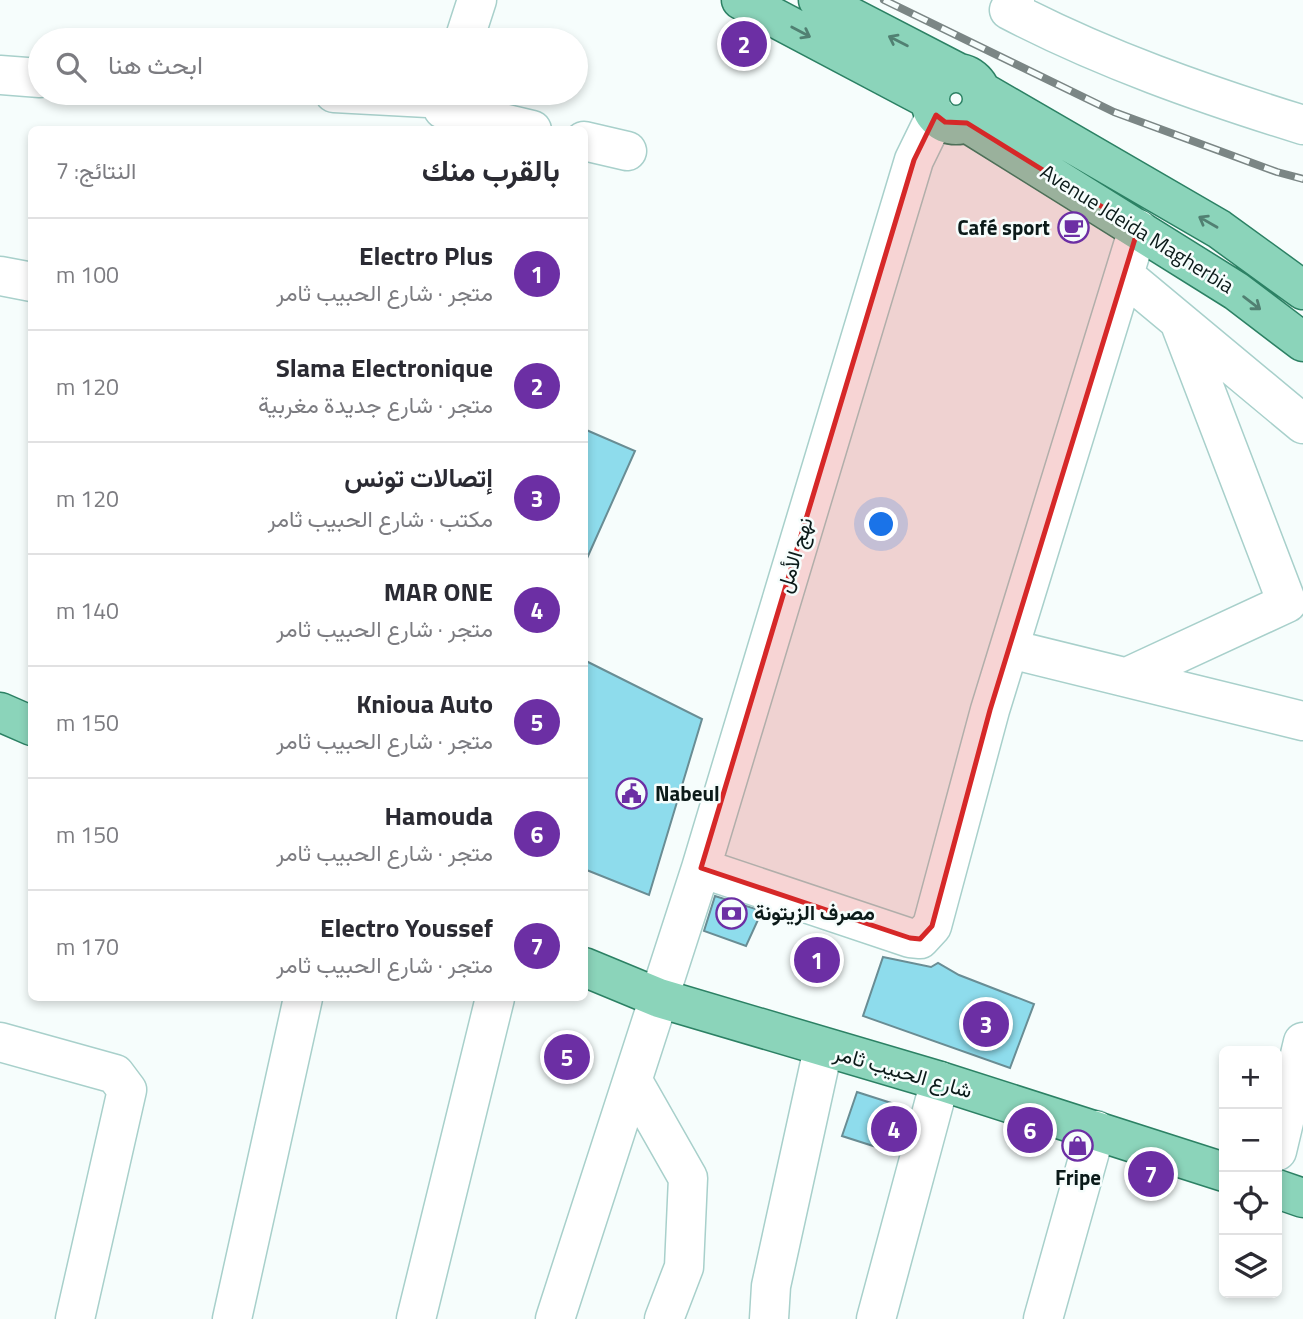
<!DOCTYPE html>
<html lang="ar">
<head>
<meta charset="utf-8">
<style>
	:root { --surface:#fff; --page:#f2f2f3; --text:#2b2b33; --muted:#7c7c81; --line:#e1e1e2; --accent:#6c2fa4 }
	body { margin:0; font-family:"Titillium Web",Vazirmatn,sans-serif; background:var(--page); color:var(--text); direction:rtl }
	.controls { position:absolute; right:21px; bottom:21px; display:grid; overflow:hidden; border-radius:10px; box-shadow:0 4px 10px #0003 }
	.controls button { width:63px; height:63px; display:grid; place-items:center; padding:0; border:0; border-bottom:2px solid var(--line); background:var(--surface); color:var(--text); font:35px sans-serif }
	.you { position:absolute; left:882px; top:525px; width:24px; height:24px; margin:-18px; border:5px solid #fff; border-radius:50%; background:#1a73e8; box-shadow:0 0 0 10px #1a73e833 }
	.badge { display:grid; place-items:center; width:46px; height:46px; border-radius:50%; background:var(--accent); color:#fff; font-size:23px; font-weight:700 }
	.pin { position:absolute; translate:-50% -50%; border:4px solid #fff; box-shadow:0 2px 7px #0006 }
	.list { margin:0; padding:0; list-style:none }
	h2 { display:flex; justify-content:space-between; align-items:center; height:91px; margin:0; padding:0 28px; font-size:30px }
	h2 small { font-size:23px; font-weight:400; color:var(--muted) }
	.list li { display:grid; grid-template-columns:46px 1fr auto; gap:21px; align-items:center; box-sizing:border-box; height:112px; padding:0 28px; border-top:2px solid var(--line) }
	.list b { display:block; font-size:26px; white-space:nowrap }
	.list p { margin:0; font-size:23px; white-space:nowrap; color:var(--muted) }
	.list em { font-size:23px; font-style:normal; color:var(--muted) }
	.icon { flex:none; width:38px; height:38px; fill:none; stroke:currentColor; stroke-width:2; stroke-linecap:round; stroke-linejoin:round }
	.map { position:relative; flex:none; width:1303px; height:1319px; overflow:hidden; direction:ltr }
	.search { position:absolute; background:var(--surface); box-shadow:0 4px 10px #0003; left:28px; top:28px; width:560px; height:77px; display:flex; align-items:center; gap:18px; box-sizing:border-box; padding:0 24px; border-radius:38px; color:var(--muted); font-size:26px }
	.panel { position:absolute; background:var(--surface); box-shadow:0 4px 10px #0003; left:28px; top:126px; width:560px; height:875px; border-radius:10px; direction:rtl }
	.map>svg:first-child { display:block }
	.building { fill:#8edcec; stroke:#698d94; stroke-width:2 }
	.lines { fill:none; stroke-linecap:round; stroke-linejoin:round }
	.minor-casing { stroke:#a8d0cb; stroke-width:41 }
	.major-casing { stroke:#2c8164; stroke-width:41 }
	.minor { stroke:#fff; stroke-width:38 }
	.major { stroke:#8bd4ba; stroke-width:38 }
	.rail-casing { stroke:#7b8685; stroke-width:8 }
	.rail { stroke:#f6fdfc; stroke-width:5; stroke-dasharray:16; stroke-linecap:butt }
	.oneway { stroke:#518072 }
	.marked { fill:#d62828; fill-opacity:0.2; stroke:#d62828; stroke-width:5; stroke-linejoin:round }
	.labels { text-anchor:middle; stroke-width:5; stroke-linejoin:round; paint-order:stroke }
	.poi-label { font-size:21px; font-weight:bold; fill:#0b1a19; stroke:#f6fdfc; text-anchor:start }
	.street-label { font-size:21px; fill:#0b1a19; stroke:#f6fdfc }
</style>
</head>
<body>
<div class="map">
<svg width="1303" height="1319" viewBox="0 0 1303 1319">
	<rect width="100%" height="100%" fill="#f6fdfc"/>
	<path class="building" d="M 584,429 L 635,451 L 584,565 Z
		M 584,660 L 702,719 L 649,895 L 584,869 Z
		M 715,896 L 762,911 L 746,946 L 704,931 Z
		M 883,957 L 931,967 L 938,963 L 959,975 L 1034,1004 L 1010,1068 L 863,1016 Z
		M 857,1092 L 910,1109 L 898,1154 L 842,1136 Z"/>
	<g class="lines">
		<defs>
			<path id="minor" d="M 1015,0 L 1009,10 C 1103,59 1203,94 1303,125
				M 464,40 L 477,0
				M 0,75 L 40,78
				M 334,93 L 446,99
				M 443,109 L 532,130
				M 584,141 L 627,151
				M 1124,275 L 1303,424
				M 0,276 L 32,282
				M 1010,649 L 1303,721
				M 1127,677 L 1287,603 L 1179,321
				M 701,868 L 910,938 L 920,939 L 932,926 L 990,710 L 1138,229
				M 0,1042 L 115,1074 L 127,1090 L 75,1319
				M 634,1083 L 688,1178 L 684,1267 L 664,1319
				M 1277,1151 L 1303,1042
				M 232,1319 L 303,998
				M 416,1319 L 495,998
				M 555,1319 L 701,868 L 914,160 L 936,115
				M 769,1319 L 771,1286 L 823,1049
				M 876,1319 L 940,1081
				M 1043,1319 L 1096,1130"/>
			<path id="major" d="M 741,0 L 930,100
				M 818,0 L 959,73
				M930 99a26 26 0 1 1 52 0a26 26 0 1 1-52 0Z
				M 981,91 L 1219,229 L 1303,290
				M 967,123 L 1236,291 L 1303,342
				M 0,712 L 32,726
				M 584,967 L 659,998 L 940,1081 L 1224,1172
				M 1277,1189 L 1303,1198"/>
		</defs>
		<use href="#minor" class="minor-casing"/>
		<use href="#major" class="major-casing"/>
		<use href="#minor" class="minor"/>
		<use href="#major" class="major"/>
		<defs>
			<path id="rail" d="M 884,0 L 1114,112 L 1277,172 L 1303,179"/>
		</defs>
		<use href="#rail" class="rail-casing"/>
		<use href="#rail" class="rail"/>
	</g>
	<defs><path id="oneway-shaft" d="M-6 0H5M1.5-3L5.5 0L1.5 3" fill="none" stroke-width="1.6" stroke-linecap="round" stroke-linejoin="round" transform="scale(1.75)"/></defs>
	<g class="oneway">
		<use href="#oneway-shaft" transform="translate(801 32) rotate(28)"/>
		<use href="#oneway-shaft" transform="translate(898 41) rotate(-153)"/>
		<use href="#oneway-shaft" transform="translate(1208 222) rotate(-150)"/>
		<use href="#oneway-shaft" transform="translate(1252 303) rotate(37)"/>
	</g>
	<path class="marked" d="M 936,115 L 945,122 L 967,123 L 1138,229 L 990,710 L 932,926 L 920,939 L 910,938 L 701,868 L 914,160 Z"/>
	<defs>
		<symbol id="cafe-ring" viewBox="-11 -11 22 22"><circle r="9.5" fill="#f6fdfc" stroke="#6c2fa4" stroke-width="1.5"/><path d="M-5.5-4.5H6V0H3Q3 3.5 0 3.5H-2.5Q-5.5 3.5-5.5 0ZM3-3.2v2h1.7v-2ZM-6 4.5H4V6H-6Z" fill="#6c2fa4"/></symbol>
		<symbol id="civic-ring" viewBox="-11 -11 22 22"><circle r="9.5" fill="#f6fdfc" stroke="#6c2fa4" stroke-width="1.5"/><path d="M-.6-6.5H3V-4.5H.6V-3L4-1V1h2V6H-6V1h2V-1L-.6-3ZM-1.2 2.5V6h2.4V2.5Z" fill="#6c2fa4"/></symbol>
		<symbol id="bank-ring" viewBox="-11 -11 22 22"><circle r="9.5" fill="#f6fdfc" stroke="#6c2fa4" stroke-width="1.5"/><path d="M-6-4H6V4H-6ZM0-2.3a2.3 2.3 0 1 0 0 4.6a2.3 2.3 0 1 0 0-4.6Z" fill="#6c2fa4"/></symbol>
		<symbol id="shop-ring" viewBox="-11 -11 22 22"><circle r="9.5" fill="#f6fdfc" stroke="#6c2fa4" stroke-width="1.5"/><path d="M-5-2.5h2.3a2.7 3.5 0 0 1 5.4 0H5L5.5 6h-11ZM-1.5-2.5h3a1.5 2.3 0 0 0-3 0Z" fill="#6c2fa4"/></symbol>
	</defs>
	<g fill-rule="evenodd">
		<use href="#cafe-ring" x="1056" y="210" width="35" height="35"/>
		<use href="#civic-ring" x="614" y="776" width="35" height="35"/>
		<use href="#bank-ring" x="714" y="896" width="35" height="35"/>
		<use href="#shop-ring" x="1060" y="1128" width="35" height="35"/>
	</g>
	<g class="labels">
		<g class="poi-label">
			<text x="1050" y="235" text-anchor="end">Café sport</text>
			<text x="655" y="801">Nabeul</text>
			<text x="754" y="920">مصرف الزيتونة</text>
			<text x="1078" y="1185" text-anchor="middle">Fripe</text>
		</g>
		<g class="street-label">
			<text transform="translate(1137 229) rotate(32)" y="7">Avenue Jdeida Magherbia</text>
			<text transform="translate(795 555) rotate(-73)" y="7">نهج الأمل</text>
			<text transform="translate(903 1072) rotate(16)" y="7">شارع الحبيب ثامر</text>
		</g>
	</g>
</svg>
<div class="controls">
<button>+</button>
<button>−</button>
<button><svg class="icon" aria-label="locate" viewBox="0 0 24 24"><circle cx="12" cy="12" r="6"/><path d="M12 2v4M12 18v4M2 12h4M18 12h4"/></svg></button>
<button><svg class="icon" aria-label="layers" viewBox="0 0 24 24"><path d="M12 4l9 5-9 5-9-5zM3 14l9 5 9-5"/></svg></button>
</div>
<div class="you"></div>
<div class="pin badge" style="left:817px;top:960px">1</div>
<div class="pin badge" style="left:744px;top:44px">2</div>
<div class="pin badge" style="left:986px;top:1024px">3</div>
<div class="pin badge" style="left:894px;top:1129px">4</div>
<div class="pin badge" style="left:567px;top:1057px">5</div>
<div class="pin badge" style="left:1030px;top:1130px">6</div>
<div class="pin badge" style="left:1151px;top:1174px">7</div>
<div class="search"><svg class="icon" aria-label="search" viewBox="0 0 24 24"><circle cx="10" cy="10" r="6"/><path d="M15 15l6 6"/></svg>ابحث هنا</div>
<section class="panel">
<h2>بالقرب منك<small>النتائج: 7</small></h2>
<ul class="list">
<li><span class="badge">1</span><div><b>Electro Plus</b><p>متجر · شارع الحبيب ثامر</p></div><em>100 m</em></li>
<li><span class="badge">2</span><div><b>Slama Electronique</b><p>متجر · شارع جديدة مغربية</p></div><em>120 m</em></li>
<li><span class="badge">3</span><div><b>إتصالات تونس</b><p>مكتب · شارع الحبيب ثامر</p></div><em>120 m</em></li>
<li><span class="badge">4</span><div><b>MAR ONE</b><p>متجر · شارع الحبيب ثامر</p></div><em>140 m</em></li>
<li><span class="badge">5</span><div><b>Knioua Auto</b><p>متجر · شارع الحبيب ثامر</p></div><em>150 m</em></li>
<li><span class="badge">6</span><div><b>Hamouda</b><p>متجر · شارع الحبيب ثامر</p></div><em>150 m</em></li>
<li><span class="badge">7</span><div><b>Electro Youssef</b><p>متجر · شارع الحبيب ثامر</p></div><em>170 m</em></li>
</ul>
</section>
</div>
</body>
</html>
